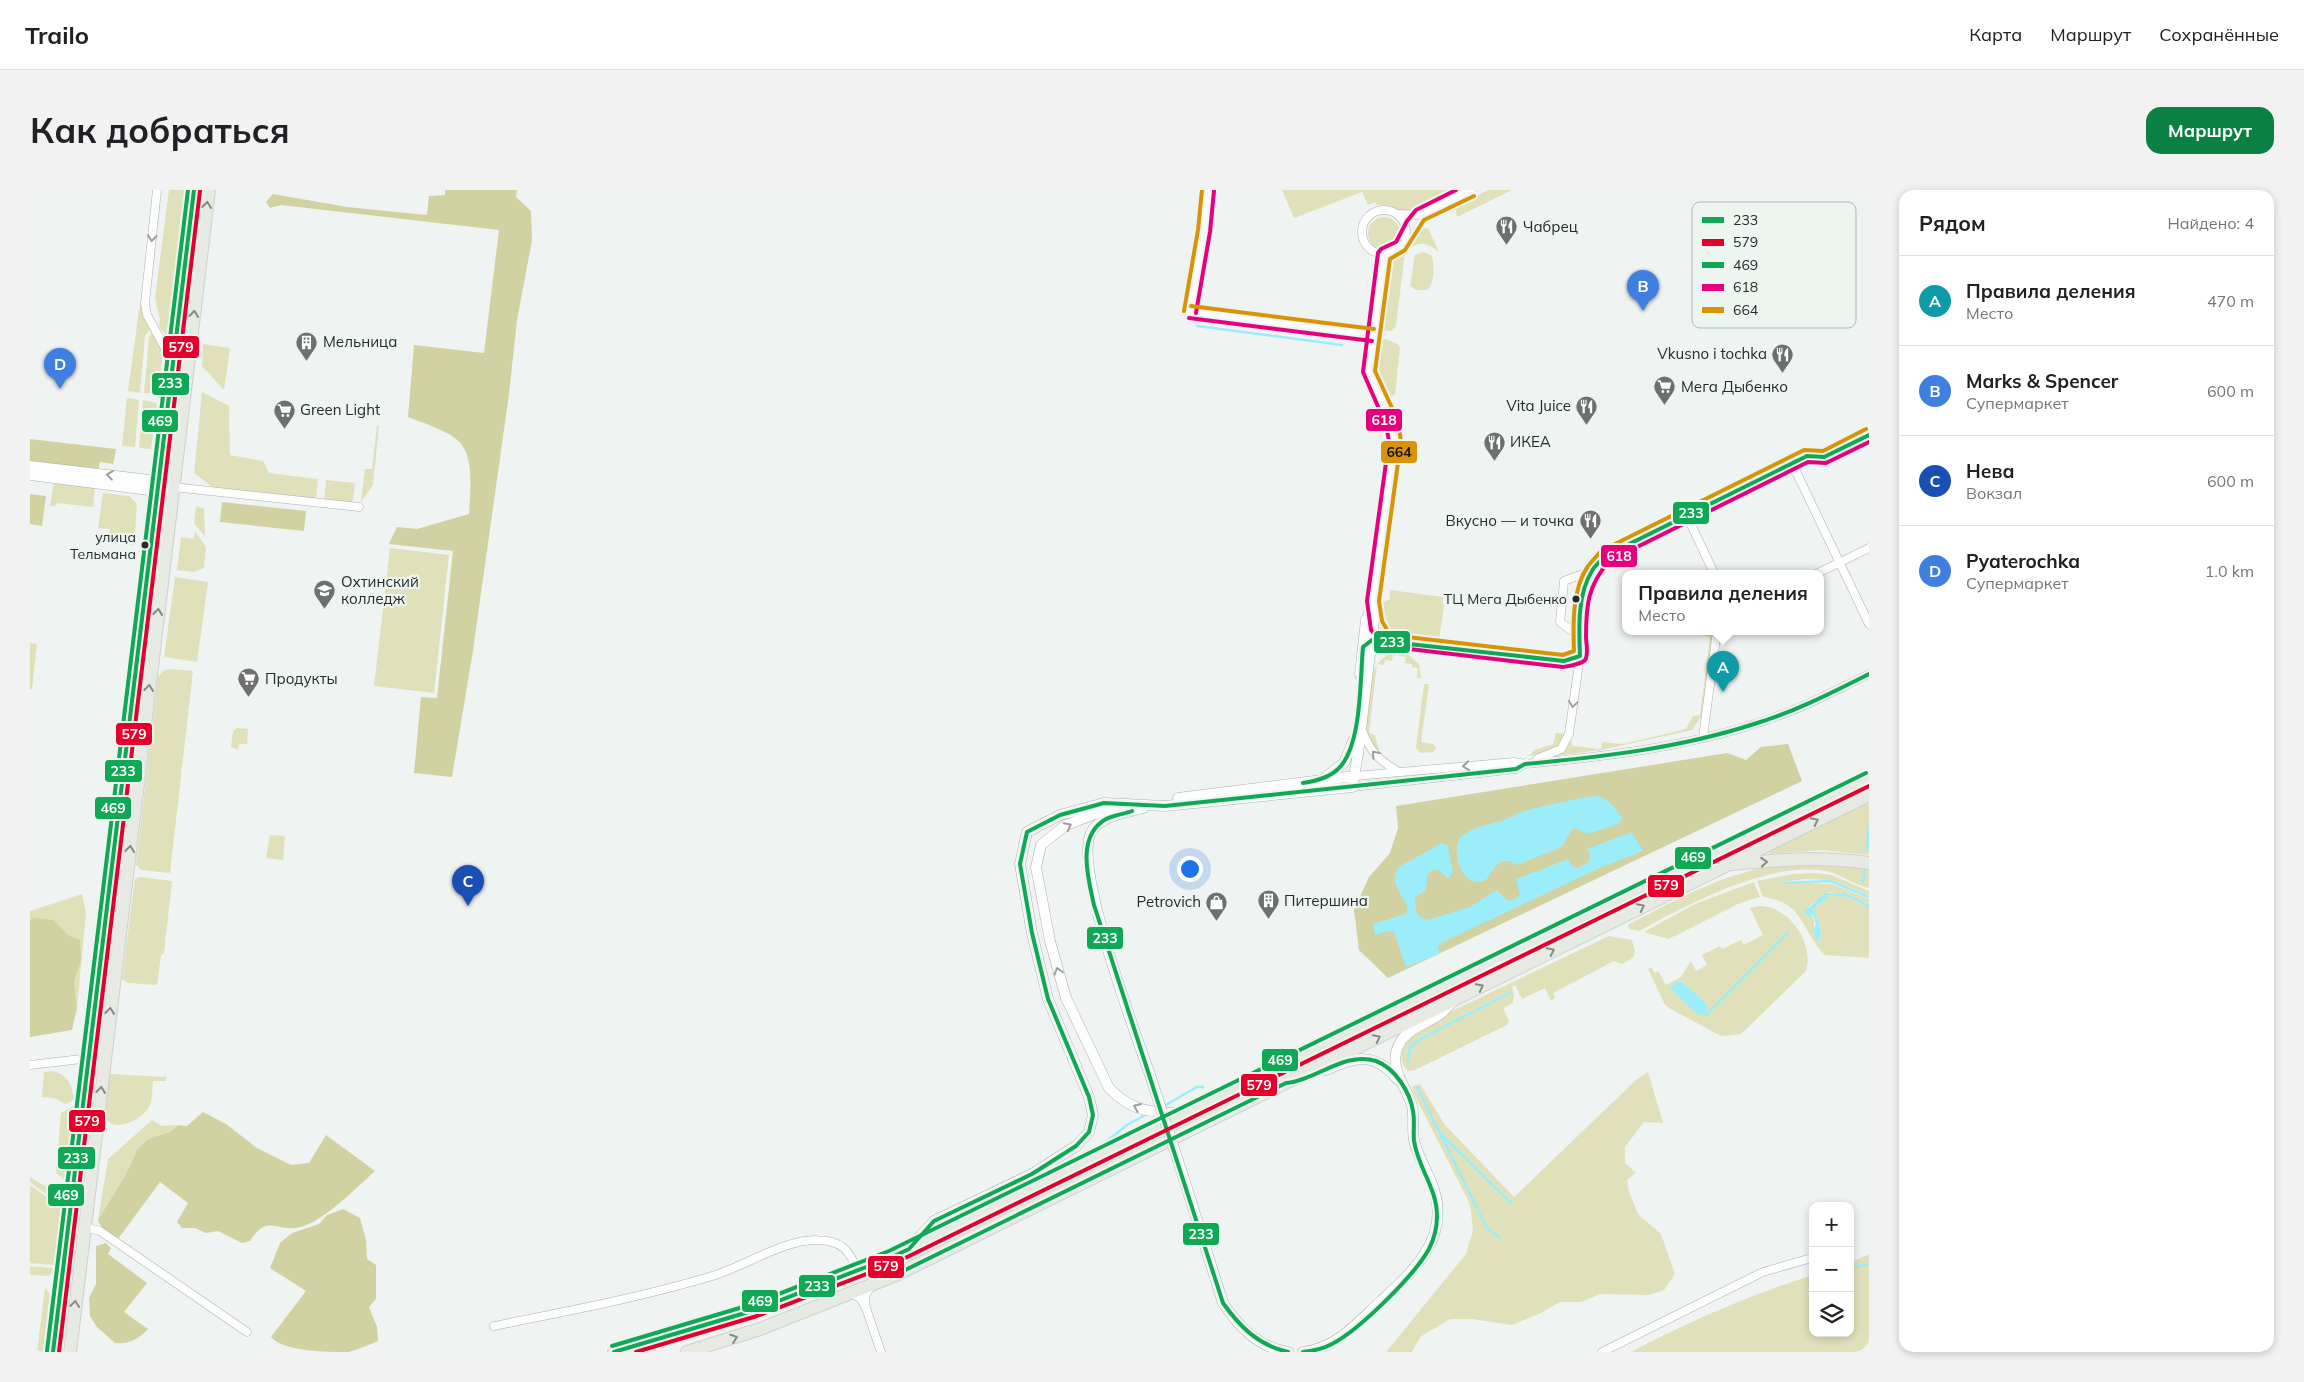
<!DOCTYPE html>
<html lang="ru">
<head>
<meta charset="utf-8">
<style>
	:root { --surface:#fff; --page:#f2f2f2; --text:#202124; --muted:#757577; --line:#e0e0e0; --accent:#0b8043 }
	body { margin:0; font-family:Mulish,sans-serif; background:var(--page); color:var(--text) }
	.controls { position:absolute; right:15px; bottom:15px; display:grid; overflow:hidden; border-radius:10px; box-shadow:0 2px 8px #0003 }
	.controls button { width:45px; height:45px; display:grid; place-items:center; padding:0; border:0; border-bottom:1px solid var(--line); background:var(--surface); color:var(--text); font:25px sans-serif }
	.you { position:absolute; left:1159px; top:678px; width:18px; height:18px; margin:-12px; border:4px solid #fff; border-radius:50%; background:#1a73e8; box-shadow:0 0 0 8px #1a73e833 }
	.badge { display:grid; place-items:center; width:32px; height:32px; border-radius:50%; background:var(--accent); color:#fff; font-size:16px; font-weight:700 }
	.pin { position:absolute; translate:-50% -41px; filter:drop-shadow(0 1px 2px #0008) }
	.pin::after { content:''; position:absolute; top:26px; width:18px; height:15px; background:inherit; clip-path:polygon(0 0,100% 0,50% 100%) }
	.popup { position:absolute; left:1592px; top:380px; width:202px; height:65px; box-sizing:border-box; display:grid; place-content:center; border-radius:10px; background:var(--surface); filter:drop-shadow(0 1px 4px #0005); font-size:16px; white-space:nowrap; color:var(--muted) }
	.popup b { font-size:19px; color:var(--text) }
	.popup::after { content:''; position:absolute; left:50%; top:100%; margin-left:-10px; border:10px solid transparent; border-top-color:var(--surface) }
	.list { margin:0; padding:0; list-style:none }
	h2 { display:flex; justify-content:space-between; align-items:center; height:65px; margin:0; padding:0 20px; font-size:21px }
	h2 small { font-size:16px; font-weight:400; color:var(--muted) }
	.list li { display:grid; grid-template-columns:32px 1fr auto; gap:15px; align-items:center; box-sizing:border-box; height:90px; padding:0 20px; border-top:1px solid var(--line) }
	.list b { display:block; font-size:19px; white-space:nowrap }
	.list p { margin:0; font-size:16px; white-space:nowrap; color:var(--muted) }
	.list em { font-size:16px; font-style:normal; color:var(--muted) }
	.icon { flex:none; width:28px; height:28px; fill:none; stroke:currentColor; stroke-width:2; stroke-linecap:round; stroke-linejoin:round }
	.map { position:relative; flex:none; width:1839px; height:1162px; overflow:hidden; border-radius:15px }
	header { display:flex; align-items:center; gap:30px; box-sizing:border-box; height:70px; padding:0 25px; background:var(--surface); border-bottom:1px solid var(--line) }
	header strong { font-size:24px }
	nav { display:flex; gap:28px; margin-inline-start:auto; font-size:18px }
	.intro { display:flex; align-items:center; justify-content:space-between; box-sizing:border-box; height:120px; padding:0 30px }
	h1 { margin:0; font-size:35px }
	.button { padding:12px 22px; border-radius:15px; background:var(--accent); color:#fff; font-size:18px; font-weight:700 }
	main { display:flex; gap:30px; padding:0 30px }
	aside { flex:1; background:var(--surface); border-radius:15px; box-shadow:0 2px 8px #0003 }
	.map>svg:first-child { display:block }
	.green { fill:#e0e1bb }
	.forest { fill:#d1d1a2 }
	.water { fill:#9bedfa }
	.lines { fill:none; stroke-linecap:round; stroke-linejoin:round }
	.stream { stroke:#9bedfa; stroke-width:2.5 }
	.minor-casing { stroke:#acafad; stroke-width:9 }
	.tertiary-casing { stroke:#acafad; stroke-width:11 }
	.primary-casing { stroke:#ced0cf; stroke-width:14 }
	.minor { stroke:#fdfdfd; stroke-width:8 }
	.tertiary { stroke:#fdfdfd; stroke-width:10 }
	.primary { stroke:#e6eae3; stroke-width:12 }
	.tertiary-bridge-casing { stroke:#acafad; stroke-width:11; stroke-linecap:butt }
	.tertiary-bridge { stroke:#fdfdfd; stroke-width:10 }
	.bus-1-casing { stroke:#edf5f0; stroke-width:8 }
	.bus-2-casing { stroke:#edf5f0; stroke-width:8 }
	.bus-3-casing { stroke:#edf5f0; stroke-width:8 }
	.bus-4-casing { stroke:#edf5f0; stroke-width:8 }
	.bus-5-casing { stroke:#edf5f0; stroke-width:8 }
	.bus-1 { stroke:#10a855; stroke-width:4 }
	.bus-2 { stroke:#e4002b; stroke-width:4 }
	.bus-3 { stroke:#10a855; stroke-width:4 }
	.bus-4 { stroke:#e5007d; stroke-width:4 }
	.bus-5 { stroke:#d89306; stroke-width:4 }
	.oneway { stroke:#868a86 }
	.oneway2 { stroke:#9d9e9d }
	.bus-dot { fill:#272a28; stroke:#edf5f0; stroke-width:2 }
	.labels { text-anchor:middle; stroke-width:4.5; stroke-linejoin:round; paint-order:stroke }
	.bus-label { font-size:14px; fill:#272a28; stroke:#edf5f0; text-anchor:end }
	.poi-label { font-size:15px; fill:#272a28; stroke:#edf5f0; text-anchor:start }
	.key { fill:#edf5f0; stroke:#b2b8b4; stroke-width:1 }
	.key-label { font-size:14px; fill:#272a28 }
	.line-badge { stroke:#edf5f0; stroke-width:2 }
	.badge-label { font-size:14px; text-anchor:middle; font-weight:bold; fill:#fff }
	.pale-badge-label { font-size:14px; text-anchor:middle; font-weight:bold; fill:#111 }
</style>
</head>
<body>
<header>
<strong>Trailo</strong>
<nav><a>Карта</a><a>Маршрут</a><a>Сохранённые</a></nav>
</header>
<div class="intro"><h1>Как добраться</h1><a class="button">Маршрут</a></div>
<main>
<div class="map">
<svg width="1839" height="1162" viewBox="0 0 1839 1162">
	<rect width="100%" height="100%" fill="#eff3f1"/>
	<path class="green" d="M 139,0 L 157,0 L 139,145 L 137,147 L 129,136 L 130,129 L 125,108 Z
		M 1252,0 L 1429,0 L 1387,19 L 1388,21 L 1375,23 L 1361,16 L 1347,15 L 1345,12 L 1338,15 L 1332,2 L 1264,28 Z
		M 1458,0 L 1482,0 L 1427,27 L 1425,17 Z
		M1338 43a16 16 0 1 1 32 0a16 16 0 1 1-32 0Z
		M 1392,30 L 1393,33 L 1389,35 L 1391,39 L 1398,38 L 1409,62 C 1401,56 1392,50 1383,57 L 1383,38 Z
		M 1375,61 L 1366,136 L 1361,141 L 1352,140 L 1350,133 L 1356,79 L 1364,67 Z
		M 1393,62 L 1401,65 C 1405,74 1405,93 1397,100 L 1386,100 L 1380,96 L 1385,65 Z
		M 110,113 L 120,139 L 115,146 L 110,203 L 98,201 Z
		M 122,142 L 133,163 L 128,203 L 114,203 L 119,147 Z
		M 1355,149 L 1368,154 L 1370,158 L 1365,204 L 1361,207 L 1353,205 L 1343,177 L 1345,155 Z
		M 173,154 L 200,158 L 194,200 L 172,176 Z
		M 172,202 L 199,216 L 200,265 L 233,271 L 239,283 L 288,289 L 286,310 L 185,299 L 164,283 Z
		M 97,208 L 109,210 L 105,257 L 92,256 Z
		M 113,210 L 127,213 L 121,259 L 109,258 Z
		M 347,235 L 349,236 L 343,295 L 331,312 L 335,279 L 342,279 Z
		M 296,290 L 325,293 L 323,310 L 320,314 L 294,311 Z
		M 25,293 L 65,297 L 63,317 L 27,313 L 25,316 L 20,316 L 23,297 Z
		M 73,303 L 99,306 L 107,314 L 104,355 L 78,352 L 80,339 L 68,338 Z
		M 166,316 L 174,319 L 175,347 L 164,333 Z
		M 165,341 L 176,357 L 174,378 L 164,382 L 147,380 L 151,347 L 164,349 Z
		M 360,358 L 419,365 L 404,503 L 344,496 Z
		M 145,387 L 178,392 L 167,472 L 134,467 Z
		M 1360,400 L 1413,407 L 1412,414 L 1414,415 L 1409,450 L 1361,445 L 1352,442 L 1348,433 L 1348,415 L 1360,409 Z
		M 1677,441 L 1683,443 L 1671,527 L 1662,540 L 1571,560 L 1525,566 L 1533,562 L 1542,550 L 1542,556 L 1571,559 L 1572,552 L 1593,554 L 1656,539 L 1663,526 L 1670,525 L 1680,447 L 1674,446 Z
		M 0,453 L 7,454 L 2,499 L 0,499 Z
		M 1368,462 L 1376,463 L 1389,474 L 1391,488 L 1387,488 L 1388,478 L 1382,477 L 1382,474 L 1375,473 L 1376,467 L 1363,465 L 1362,471 L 1355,470 L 1354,475 L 1347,474 L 1339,543 L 1345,545 L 1349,560 L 1346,563 L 1337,545 L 1336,537 C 1339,511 1334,467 1368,462 Z
		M 140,479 L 163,481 L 140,683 L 111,680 L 106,675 L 128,487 L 133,481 Z
		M 1394,494 L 1399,494 L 1391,552 L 1403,554 L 1406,558 L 1403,562 L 1391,563 L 1386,558 Z
		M 207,538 L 218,539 L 217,554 L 209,554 L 208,560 L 201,557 L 203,541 Z
		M 1526,543 L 1537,544 C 1526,562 1520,563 1499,566 L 1504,560 L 1523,554 Z
		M 1839,612 L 1839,665 L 1792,660 L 1740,664 L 1739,661 Z
		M 240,645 L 255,646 L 253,670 L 236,668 Z
		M 1785,673 L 1839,677 L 1839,698 C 1825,695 1813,686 1800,682 C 1743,668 1657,715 1609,741 L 1599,739 L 1598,735 C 1645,710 1693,684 1746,675 C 1759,673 1772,673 1785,673 Z
		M 1786,683 L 1801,685 L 1839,701 L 1839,705 L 1800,690 L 1775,689 L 1753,692 L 1802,694 L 1839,709 L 1839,715 L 1828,710 L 1800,702 L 1780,715 L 1775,723 L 1783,723 L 1786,750 L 1789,744 L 1792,744 L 1785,721 L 1782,720 L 1797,708 L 1797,704 L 1818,707 L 1839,718 L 1839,768 L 1795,765 C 1770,739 1774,712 1733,707 L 1727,691 L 1763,684 Z
		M 110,687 L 142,691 L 134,763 L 131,765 L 127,795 L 98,793 L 92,789 L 105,689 Z
		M 1724,692 L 1730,707 L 1710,713 L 1647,745 L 1638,749 L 1614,742 L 1665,714 Z
		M 52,704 L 56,723 L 47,818 L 44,791 L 51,772 L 38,745 L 24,730 L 0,730 L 0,721 Z
		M 1729,716 C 1759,715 1785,755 1776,781 L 1711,844 L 1691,846 L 1639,818 L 1635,815 L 1618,779 L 1621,777 L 1625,783 L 1628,781 L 1636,795 L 1651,787 L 1661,771 L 1666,781 L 1677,775 L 1672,765 L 1690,756 L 1692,759 L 1711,750 L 1714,755 L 1733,745 L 1720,718 Z
		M 1579,746 L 1602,750 L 1605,762 L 1603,768 L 1592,774 L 1584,771 L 1523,803 L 1525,808 L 1521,811 L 1515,798 L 1492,809 L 1485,795 L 1482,797 L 1484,803 L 1483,813 L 1473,818 L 1479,831 L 1477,835 L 1385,880 L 1378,881 L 1375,878 C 1362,857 1388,842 1401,831 Z
		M 23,881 C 37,885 41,892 43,905 L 46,905 L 43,910 L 36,914 L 24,908 L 12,907 L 14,882 Z
		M 1618,882 L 1633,933 L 1614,932 L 1595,957 L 1595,973 L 1606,983 L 1597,990 L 1599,1002 L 1608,1024 L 1631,1044 L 1645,1084 L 1634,1100 L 1618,1105 L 1570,1104 L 1551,1112 L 1530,1112 L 1509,1124 L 1482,1135 L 1442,1129 L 1420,1129 L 1390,1147 L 1382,1162 L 1356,1162 L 1436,1064 L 1443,1040 L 1440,1014 L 1382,900 L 1383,896 L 1390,894 L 1415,935 L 1484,1007 L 1606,890 Z
		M 80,884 L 136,887 L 136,891 L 123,891 C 122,899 123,910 119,917 C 113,930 77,947 75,923 C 74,911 78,896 80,884 Z
		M 45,915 L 36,991 L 27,984 L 26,980 L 31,923 Z
		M 122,930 L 132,936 L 148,935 L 140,942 L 118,949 L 106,962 L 96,984 L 68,1030 L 78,969 Z
		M 0,987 L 30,1005 L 31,1015 L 0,992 Z
		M 0,995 L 31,1017 L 24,1075 L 0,1073 Z
		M 1839,1064 L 1839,1162 L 1601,1162 C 1660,1131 1719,1105 1783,1085 L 1783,1143 L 1820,1143 L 1820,1073 Z
		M 0,1076 L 23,1078 L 22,1083 L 18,1086 L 0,1085 Z
		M 15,1098 L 20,1104 L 13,1162 L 7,1162 Z"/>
	<path class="forest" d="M 415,0 L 487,0 L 486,7 L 501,21 L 502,50 L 487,130 L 479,204 L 443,460 L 422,587 L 384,583 L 391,507 L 407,508 L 423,361 L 359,354 L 367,337 L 387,339 L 439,324 C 440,305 444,271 432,255 C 423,242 393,233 378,227 L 384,155 L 454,163 L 469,40 L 251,15 L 240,18 L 236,12 L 243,4 L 317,17 L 397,25 L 399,6 L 415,5 Z
		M 0,249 L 86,259 L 83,274 L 70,272 L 68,280 L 0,272 Z
		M 0,304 L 16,306 L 12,336 L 0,334 Z
		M 192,312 L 276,321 L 274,341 L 190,332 Z
		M 1758,554 L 1772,591 L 1358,788 L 1329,760 L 1324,720 L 1339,687 L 1360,663 L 1368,638 L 1366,616 L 1697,563 L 1716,570 L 1731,557 Z
		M 4,728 L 24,730 L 38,745 L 50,750 L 51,772 L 44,791 L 47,818 L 42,840 L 0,847 L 0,730 Z
		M 173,922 L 196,934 L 227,958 L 261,975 L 279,973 L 296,945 L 345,981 C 326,998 295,1030 271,1037 C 245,1043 238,1023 220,1051 L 212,1053 L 188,1041 L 176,1043 L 165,1038 L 152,1038 L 147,1032 L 158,1013 L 130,992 L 88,1049 L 74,1042 L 68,1030 L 96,984 L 107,960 L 118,949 L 140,942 L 148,935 L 157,936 Z
		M 313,1019 L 330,1028 L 336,1050 L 337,1069 L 346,1075 L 346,1109 L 339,1117 L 347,1137 L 348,1151 C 338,1155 328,1160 318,1162 C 299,1162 254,1162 241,1147 L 276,1101 L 240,1078 L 250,1053 L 262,1043 L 289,1034 L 297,1025 Z
		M 76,1053 L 81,1058 L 78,1064 L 117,1093 L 94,1122 L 118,1139 C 107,1150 100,1154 85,1153 L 67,1137 L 60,1126 L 59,1108 L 66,1094 L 66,1056 Z"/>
	<path class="water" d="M 1564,606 C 1579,607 1583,616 1592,628 L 1589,634 L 1557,644 L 1545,638 C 1537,643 1537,652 1530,658 L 1486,675 L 1481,671 C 1465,670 1464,679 1456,690 C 1431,701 1420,658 1431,647 C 1442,637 1461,634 1474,630 C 1481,627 1488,623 1495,621 C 1518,614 1541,610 1564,606 Z
		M 1602,642 L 1613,661 L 1572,677 L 1413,752 L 1408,757 L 1409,764 L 1376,777 L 1364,742 L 1357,741 L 1345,745 L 1343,734 L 1376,724 L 1378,718 C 1373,703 1356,692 1370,676 L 1412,653 L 1418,656 L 1423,682 L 1418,688 L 1408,680 L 1402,680 L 1397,685 L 1396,700 L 1385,707 L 1386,721 L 1390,727 L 1397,730 L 1440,717 L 1467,700 L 1477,710 L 1484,710 L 1490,705 L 1486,689 L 1538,669 L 1541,675 L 1547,678 L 1559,672 L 1560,665 L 1557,659 Z
		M 1795,703 L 1817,704 L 1839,715 L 1839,718 L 1818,707 L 1797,705 L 1797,708 L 1782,720 L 1785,721 L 1792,745 L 1789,744 L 1789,750 L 1787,752 L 1783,741 L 1786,735 L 1783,723 L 1778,727 L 1774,722 Z
		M 1647,792 L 1652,792 L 1676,813 L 1677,818 L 1675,824 L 1667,824 L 1640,798 Z"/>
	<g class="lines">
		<path class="stream" d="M 1167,136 L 1312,155
			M 1837,661 L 1839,635
			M 1833,692 L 1835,681
			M 1754,693 L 1800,691 L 1839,707
			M 1675,824 L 1676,825 L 1758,743
			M 1378,872 L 1380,858 L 1387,851 L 1480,803
			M 1387,897 L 1457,1038 L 1470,1048
			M 1134,916 L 1167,897 L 1173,897
			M 1410,943 L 1481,1013
			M 1010,985 L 1077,951 L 1097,935 L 1117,924
			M 1820,1078 L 1839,1074"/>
		<defs>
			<path id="minor" d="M 127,0 L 115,113 L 117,125 L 142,171
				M1332 42a22 22 0 1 1 44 0a22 22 0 1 1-44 0Z
				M 1369,24 L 1390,25 L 1441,0
				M 1343,145 L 1354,64
				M 1762,273 L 1839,434
				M 143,297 L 329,317
				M 1657,326 L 1684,383
				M 1788,383 L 1839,358
				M 1550,447 L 1530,432 L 1534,391 L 1563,380 L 1575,366 L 1777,266 L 1794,267 L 1839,245
				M 1337,453 L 1348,450 L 1534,471 L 1550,466
				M 1332,540 C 1340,562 1350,571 1369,582
				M 1673,547 L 1687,441
				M 1507,569 L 1531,559 L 1539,544 L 1550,466 L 1554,412 L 1563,380
				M 1325,586 L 1484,572 L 1495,574 C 1583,566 1674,555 1756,523 C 1785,512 1812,497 1839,484
				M 1322,597 L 1486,579 L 1496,573
				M 0,875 L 60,868 L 74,869
				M 54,1037 L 70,1041 L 217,1142
				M 821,1103 L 830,1108 L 836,1118 L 835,1106 L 841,1096
				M 836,1118 L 851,1162
				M 464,1136 C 537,1121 608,1108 679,1087 C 712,1078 754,1049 787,1050 C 810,1050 821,1060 827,1082
				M 1572,1162 L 1733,1082 L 1778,1069"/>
			<path id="tertiary" d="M 0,276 L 128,291 L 143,297
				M 0,285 L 127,301 L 135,299
				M 1330,484 L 1336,430 L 1341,417
				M 1292,590 L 1314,573 L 1324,549
				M 1148,608 L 1325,586
				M 1113,618 C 1096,623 1073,625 1062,641 C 1041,673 1106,844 1120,885
				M 1088,620 L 1070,622 L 1036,635 L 1011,655 L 1006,677 L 1020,751 L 1036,808 L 1079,898 C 1104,924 1122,921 1155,924
				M 1296,880 C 1324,867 1345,861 1367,889
				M 1154,989 L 1193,1113 C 1209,1137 1228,1157 1258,1162
				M 881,1056 L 904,1031 L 1002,984 L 1046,956 L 1059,942 L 1063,925 L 1059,907 L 1018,809 L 1002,743 L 990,674 L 997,642 L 1030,625 L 1074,613 L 1135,616 L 1322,597 L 1328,564 L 1344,430 L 1343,411 L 1365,251 L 1362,233 L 1339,182 L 1343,145 L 1160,122 L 1174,41 L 1178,0
				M 1273,1162 C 1307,1158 1327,1133 1351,1111 C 1381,1083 1416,1053 1406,1007 C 1402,988 1390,972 1385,954 C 1381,942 1385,928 1382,916 C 1377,897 1362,885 1366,863 C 1372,833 1408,836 1422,811"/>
			<path id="primary" d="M 1701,674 C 1748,670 1792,666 1839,673
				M 23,1162 L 164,0
				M 40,1162 L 179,0
				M 584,1162 L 725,1120 L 862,1067 L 1839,589
				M 657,1162 L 730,1139 L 866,1085 L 1839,605"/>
		</defs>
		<use href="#minor" class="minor-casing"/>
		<use href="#tertiary" class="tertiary-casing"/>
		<use href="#primary" class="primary-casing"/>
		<use href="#minor" class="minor"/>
		<use href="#tertiary" class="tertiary"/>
		<use href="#primary" class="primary"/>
		<defs>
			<path id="tertiary-bridge" d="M 1120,885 L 1154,989"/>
		</defs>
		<use href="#tertiary-bridge" class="tertiary-bridge-casing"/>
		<use href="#tertiary-bridge" class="tertiary-bridge"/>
		<defs>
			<path id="bus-1" d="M 1273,593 C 1286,591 1299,588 1308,579 C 1332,557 1330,489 1333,457 L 1342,450 L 1534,471 L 1550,466 C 1549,439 1547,405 1562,381 C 1565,375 1571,371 1575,366 L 1777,266 L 1794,267 L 1839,245
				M 1102,621 C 1094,624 1084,625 1076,629 C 1046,646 1058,688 1064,715 L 1193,1113 C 1210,1137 1228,1155 1258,1162
				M 863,1086 L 1256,893 C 1287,890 1314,861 1346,871 C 1365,878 1380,902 1383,921 C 1385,931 1383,941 1384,951 C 1388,978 1407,998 1407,1026 C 1407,1038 1404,1049 1399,1059 C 1384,1086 1329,1140 1302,1154 C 1293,1159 1283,1161 1273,1162
				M 23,1162 L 164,0
				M 584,1162 L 725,1120 L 862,1067 L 879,1059 L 904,1031 L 1002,984 L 1046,956 L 1059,942 L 1063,925 L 1059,907 L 1018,809 L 1002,743 L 990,674 L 997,642 L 1030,625 L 1074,613 L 1135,616 L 1486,579 L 1495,574 C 1572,567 1650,558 1724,534 C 1764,522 1801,503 1839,484"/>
			<path id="bus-2" d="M 29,1162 L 170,1
				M 606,1162 L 727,1126 L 865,1073 L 1839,596"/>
			<path id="bus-3" d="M 582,1156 L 723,1114 L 859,1061 L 1836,583
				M 17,1161 L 158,0"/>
			<path id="bus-4" d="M 1426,0 L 1386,20 L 1377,31 L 1366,52 L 1351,59 L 1348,63 L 1333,182 L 1356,235 L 1359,251 L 1337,411 L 1341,440 L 1354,456 L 1533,477 C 1539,476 1552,474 1555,470 C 1559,465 1556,452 1556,447 C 1556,414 1558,396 1579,371 L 1778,272 L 1796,273 L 1839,252
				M 1166,123 L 1180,42 L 1184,1
				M 1159,128 L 1342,151"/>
			<path id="bus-5" d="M 1444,6 L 1394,30 L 1375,60 L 1360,69 L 1345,181 L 1368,231 L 1371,251 L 1349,411 L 1352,431 L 1360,445 L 1533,465 L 1544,461 C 1543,435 1542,399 1558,376 C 1562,371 1567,366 1571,361 L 1774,260 L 1793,261 L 1836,239
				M 1161,116 L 1344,139
				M 1154,121 L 1168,40 L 1172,0"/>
		</defs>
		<use href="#bus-1" class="bus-1-casing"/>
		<use href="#bus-2" class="bus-2-casing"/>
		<use href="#bus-3" class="bus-3-casing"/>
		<use href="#bus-4" class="bus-4-casing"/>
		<use href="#bus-5" class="bus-5-casing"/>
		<use href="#bus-1" class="bus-1"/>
		<use href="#bus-2" class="bus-2"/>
		<use href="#bus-3" class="bus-3"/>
		<use href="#bus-4" class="bus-4"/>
		<use href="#bus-5" class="bus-5"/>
	</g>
	<defs><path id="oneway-chevron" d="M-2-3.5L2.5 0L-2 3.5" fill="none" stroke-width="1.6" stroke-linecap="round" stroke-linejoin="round" transform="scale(1.25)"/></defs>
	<g class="oneway">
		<use href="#oneway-chevron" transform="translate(177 15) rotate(-83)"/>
		<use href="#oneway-chevron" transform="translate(164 124) rotate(-84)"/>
		<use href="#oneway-chevron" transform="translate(128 422) rotate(-83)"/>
		<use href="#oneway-chevron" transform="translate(119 498) rotate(-83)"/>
		<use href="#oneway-chevron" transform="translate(1785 631) rotate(-26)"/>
		<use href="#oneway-chevron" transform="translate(100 659) rotate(-83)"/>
		<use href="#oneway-chevron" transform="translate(1734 672) rotate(-5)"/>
		<use href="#oneway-chevron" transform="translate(1611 717) rotate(-27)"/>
		<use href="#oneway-chevron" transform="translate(1521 761) rotate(-26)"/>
		<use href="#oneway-chevron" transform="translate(1450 797) rotate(-27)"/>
		<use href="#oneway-chevron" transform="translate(80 821) rotate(-83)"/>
		<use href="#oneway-chevron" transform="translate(1347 848) rotate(-26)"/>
		<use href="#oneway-chevron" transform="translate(71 900) rotate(-83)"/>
		<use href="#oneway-chevron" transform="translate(45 1114) rotate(-83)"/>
		<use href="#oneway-chevron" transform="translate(704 1148) rotate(-19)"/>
	</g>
	<g class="oneway2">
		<use href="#oneway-chevron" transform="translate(122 48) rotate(96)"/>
		<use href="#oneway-chevron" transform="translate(80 285) rotate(-173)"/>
		<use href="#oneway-chevron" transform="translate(1543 514) rotate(98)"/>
		<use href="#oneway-chevron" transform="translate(1345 564) rotate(-132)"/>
		<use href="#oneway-chevron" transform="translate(1436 576) rotate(175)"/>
		<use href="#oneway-chevron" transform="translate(1038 636) rotate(-28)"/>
		<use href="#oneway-chevron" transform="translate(1028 781) rotate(-106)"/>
		<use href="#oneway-chevron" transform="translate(1107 917) rotate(-156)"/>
	</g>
	<defs>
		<symbol id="restaurant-pin" viewBox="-11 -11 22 30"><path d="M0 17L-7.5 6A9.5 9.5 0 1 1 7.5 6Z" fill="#6d706e" stroke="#edf5f0"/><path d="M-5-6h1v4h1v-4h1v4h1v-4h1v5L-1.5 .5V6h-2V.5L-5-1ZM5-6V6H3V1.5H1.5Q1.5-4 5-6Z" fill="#fff"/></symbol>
		<symbol id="building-pin" viewBox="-11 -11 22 30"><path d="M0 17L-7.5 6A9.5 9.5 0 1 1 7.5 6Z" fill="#6d706e" stroke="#edf5f0"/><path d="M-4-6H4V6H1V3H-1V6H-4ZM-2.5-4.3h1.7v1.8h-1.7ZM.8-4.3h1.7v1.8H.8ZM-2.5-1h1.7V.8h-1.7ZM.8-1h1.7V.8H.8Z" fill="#fff"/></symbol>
		<symbol id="supermarket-pin" viewBox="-11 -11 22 30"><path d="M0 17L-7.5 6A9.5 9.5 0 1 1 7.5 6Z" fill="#6d706e" stroke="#edf5f0"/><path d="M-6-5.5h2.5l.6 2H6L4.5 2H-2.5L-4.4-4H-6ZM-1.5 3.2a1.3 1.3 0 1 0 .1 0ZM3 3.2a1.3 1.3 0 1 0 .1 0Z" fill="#fff"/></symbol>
		<symbol id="university-pin" viewBox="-11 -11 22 30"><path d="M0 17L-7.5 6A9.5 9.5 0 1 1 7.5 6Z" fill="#6d706e" stroke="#edf5f0"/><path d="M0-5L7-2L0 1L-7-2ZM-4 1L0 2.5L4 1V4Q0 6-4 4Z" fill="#fff"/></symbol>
		<symbol id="shop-pin" viewBox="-11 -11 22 30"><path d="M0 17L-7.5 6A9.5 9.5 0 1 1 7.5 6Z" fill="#6d706e" stroke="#edf5f0"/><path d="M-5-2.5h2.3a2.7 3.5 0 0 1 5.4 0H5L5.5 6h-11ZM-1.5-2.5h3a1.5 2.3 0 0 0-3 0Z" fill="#fff"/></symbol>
	</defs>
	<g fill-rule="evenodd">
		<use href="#restaurant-pin" x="1464" y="24" width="25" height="34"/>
		<use href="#building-pin" x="264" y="140" width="25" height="34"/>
		<use href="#restaurant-pin" x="1740" y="152" width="25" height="34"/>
		<use href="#supermarket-pin" x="1622" y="184" width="25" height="34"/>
		<use href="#restaurant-pin" x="1544" y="204" width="25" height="34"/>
		<use href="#supermarket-pin" x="242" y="208" width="25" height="34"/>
		<use href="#restaurant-pin" x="1452" y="240" width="25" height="34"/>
		<use href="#restaurant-pin" x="1548" y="318" width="25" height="34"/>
		<use href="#university-pin" x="282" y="388" width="25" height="34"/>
		<use href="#supermarket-pin" x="206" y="476" width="25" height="34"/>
		<use href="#building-pin" x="1226" y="698" width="25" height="34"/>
		<use href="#shop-pin" x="1174" y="700" width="25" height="34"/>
	</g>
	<g class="bus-dot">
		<circle cx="115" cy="355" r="4.5"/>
		<circle cx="1546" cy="409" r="4.5"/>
	</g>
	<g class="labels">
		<g class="bus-label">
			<text x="106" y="352">улица<tspan x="106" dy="17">Тельмана</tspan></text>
			<text x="1537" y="414">ТЦ Мега Дыбенко</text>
		</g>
		<g class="poi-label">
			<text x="1493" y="42">Чабрец</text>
			<text x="293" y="157">Мельница</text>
			<text x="1737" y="169" text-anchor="end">Vkusno i tochka</text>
			<text x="1651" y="202">Мега Дыбенко</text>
			<text x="1541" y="221" text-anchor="end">Vita Juice</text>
			<text x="270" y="225">Green Light</text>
			<text x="1480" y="257">ИКЕА</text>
			<text x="1544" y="336" text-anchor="end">Вкусно — и точка</text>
			<text x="311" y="397">Охтинский<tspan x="311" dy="17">колледж</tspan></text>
			<text x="235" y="494">Продукты</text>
			<text x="1254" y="716">Питершина</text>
			<text x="1171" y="717" text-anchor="end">Petrovich</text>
		</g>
	</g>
	<rect x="1662" y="12" width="164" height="126" rx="8" class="key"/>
	<rect x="1672" y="27" width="22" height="6" fill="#10a855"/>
	<rect x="1672" y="49" width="22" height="7" fill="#e4002b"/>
	<rect x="1672" y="72" width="22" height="6" fill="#10a855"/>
	<rect x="1672" y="94" width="22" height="7" fill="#e5007d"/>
	<rect x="1672" y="117" width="22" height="6" fill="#d89306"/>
	<g class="key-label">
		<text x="1703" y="35">233</text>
		<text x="1703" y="57">579</text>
		<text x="1703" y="80">469</text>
		<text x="1703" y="102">618</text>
		<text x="1703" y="125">664</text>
	</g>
	<g class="line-badge">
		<rect x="132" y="145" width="38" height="24" rx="5" fill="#e4002b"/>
		<rect x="121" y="182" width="39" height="24" rx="5" fill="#10a855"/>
		<rect x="1335" y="218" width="38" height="24" rx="5" fill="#e5007d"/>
		<rect x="111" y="219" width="38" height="24" rx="5" fill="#10a855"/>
		<rect x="1350" y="250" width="38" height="24" rx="5" fill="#d89306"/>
		<rect x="1642" y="311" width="38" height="24" rx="5" fill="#10a855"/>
		<rect x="1570" y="354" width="38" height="24" rx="5" fill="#e5007d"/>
		<rect x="1343" y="440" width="38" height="24" rx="5" fill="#10a855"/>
		<rect x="85" y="532" width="38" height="24" rx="5" fill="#e4002b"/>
		<rect x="74" y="569" width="39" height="24" rx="5" fill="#10a855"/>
		<rect x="64" y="606" width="38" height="24" rx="5" fill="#10a855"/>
		<rect x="1644" y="656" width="38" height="24" rx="5" fill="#10a855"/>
		<rect x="1617" y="684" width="38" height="24" rx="5" fill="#e4002b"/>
		<rect x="1056" y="736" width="38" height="24" rx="5" fill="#10a855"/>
		<rect x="1231" y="858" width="38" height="24" rx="5" fill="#10a855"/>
		<rect x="1210" y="883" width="38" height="24" rx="5" fill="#e4002b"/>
		<rect x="38" y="919" width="38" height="24" rx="5" fill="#e4002b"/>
		<rect x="27" y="956" width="39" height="24" rx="5" fill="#10a855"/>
		<rect x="17" y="993" width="38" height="24" rx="5" fill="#10a855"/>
		<rect x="1152" y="1032" width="38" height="24" rx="5" fill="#10a855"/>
		<rect x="837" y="1065" width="38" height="24" rx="5" fill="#e4002b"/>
		<rect x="768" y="1084" width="38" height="24" rx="5" fill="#10a855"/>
		<rect x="711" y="1099" width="38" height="24" rx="5" fill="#10a855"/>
	</g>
	<g class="badge-label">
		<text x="151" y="162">579</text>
		<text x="140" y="198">233</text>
		<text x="1354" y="235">618</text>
		<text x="130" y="236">469</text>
		<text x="1661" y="328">233</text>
		<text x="1589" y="371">618</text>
		<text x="1362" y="457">233</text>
		<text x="104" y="549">579</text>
		<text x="93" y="586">233</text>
		<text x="83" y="623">469</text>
		<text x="1663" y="672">469</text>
		<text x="1636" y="700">579</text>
		<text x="1075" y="753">233</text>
		<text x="1250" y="875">469</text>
		<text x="1229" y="900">579</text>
		<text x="57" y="936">579</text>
		<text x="46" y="973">233</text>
		<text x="36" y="1010">469</text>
		<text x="1171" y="1049">233</text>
		<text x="856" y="1081">579</text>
		<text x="787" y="1101">233</text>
		<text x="730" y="1116">469</text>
	</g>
	<g class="pale-badge-label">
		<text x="1369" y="267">664</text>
	</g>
</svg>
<div class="controls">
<button>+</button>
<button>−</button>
<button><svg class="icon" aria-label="layers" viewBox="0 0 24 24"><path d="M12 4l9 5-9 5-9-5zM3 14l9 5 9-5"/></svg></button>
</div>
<div class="you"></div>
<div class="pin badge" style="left:1693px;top:502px;background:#0f9aa8">A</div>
<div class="popup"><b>Правила деления</b>Место</div>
<div class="pin badge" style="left:1613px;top:121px;background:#3f7fe0">B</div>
<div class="pin badge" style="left:438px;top:716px;background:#1a4fb4">C</div>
<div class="pin badge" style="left:30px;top:199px;background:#3f7fe0">D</div>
</div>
<aside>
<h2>Рядом<small>Найдено: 4</small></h2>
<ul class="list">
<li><span class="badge" style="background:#0f9aa8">A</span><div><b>Правила деления</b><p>Место</p></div><em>470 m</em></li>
<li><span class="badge" style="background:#3f7fe0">B</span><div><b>Marks &amp; Spencer</b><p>Супермаркет</p></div><em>600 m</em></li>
<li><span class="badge" style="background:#1a4fb4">C</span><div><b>Нева</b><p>Вокзал</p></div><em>600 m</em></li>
<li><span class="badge" style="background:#3f7fe0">D</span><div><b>Pyaterochka</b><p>Супермаркет</p></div><em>1.0 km</em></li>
</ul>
</aside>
</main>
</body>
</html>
